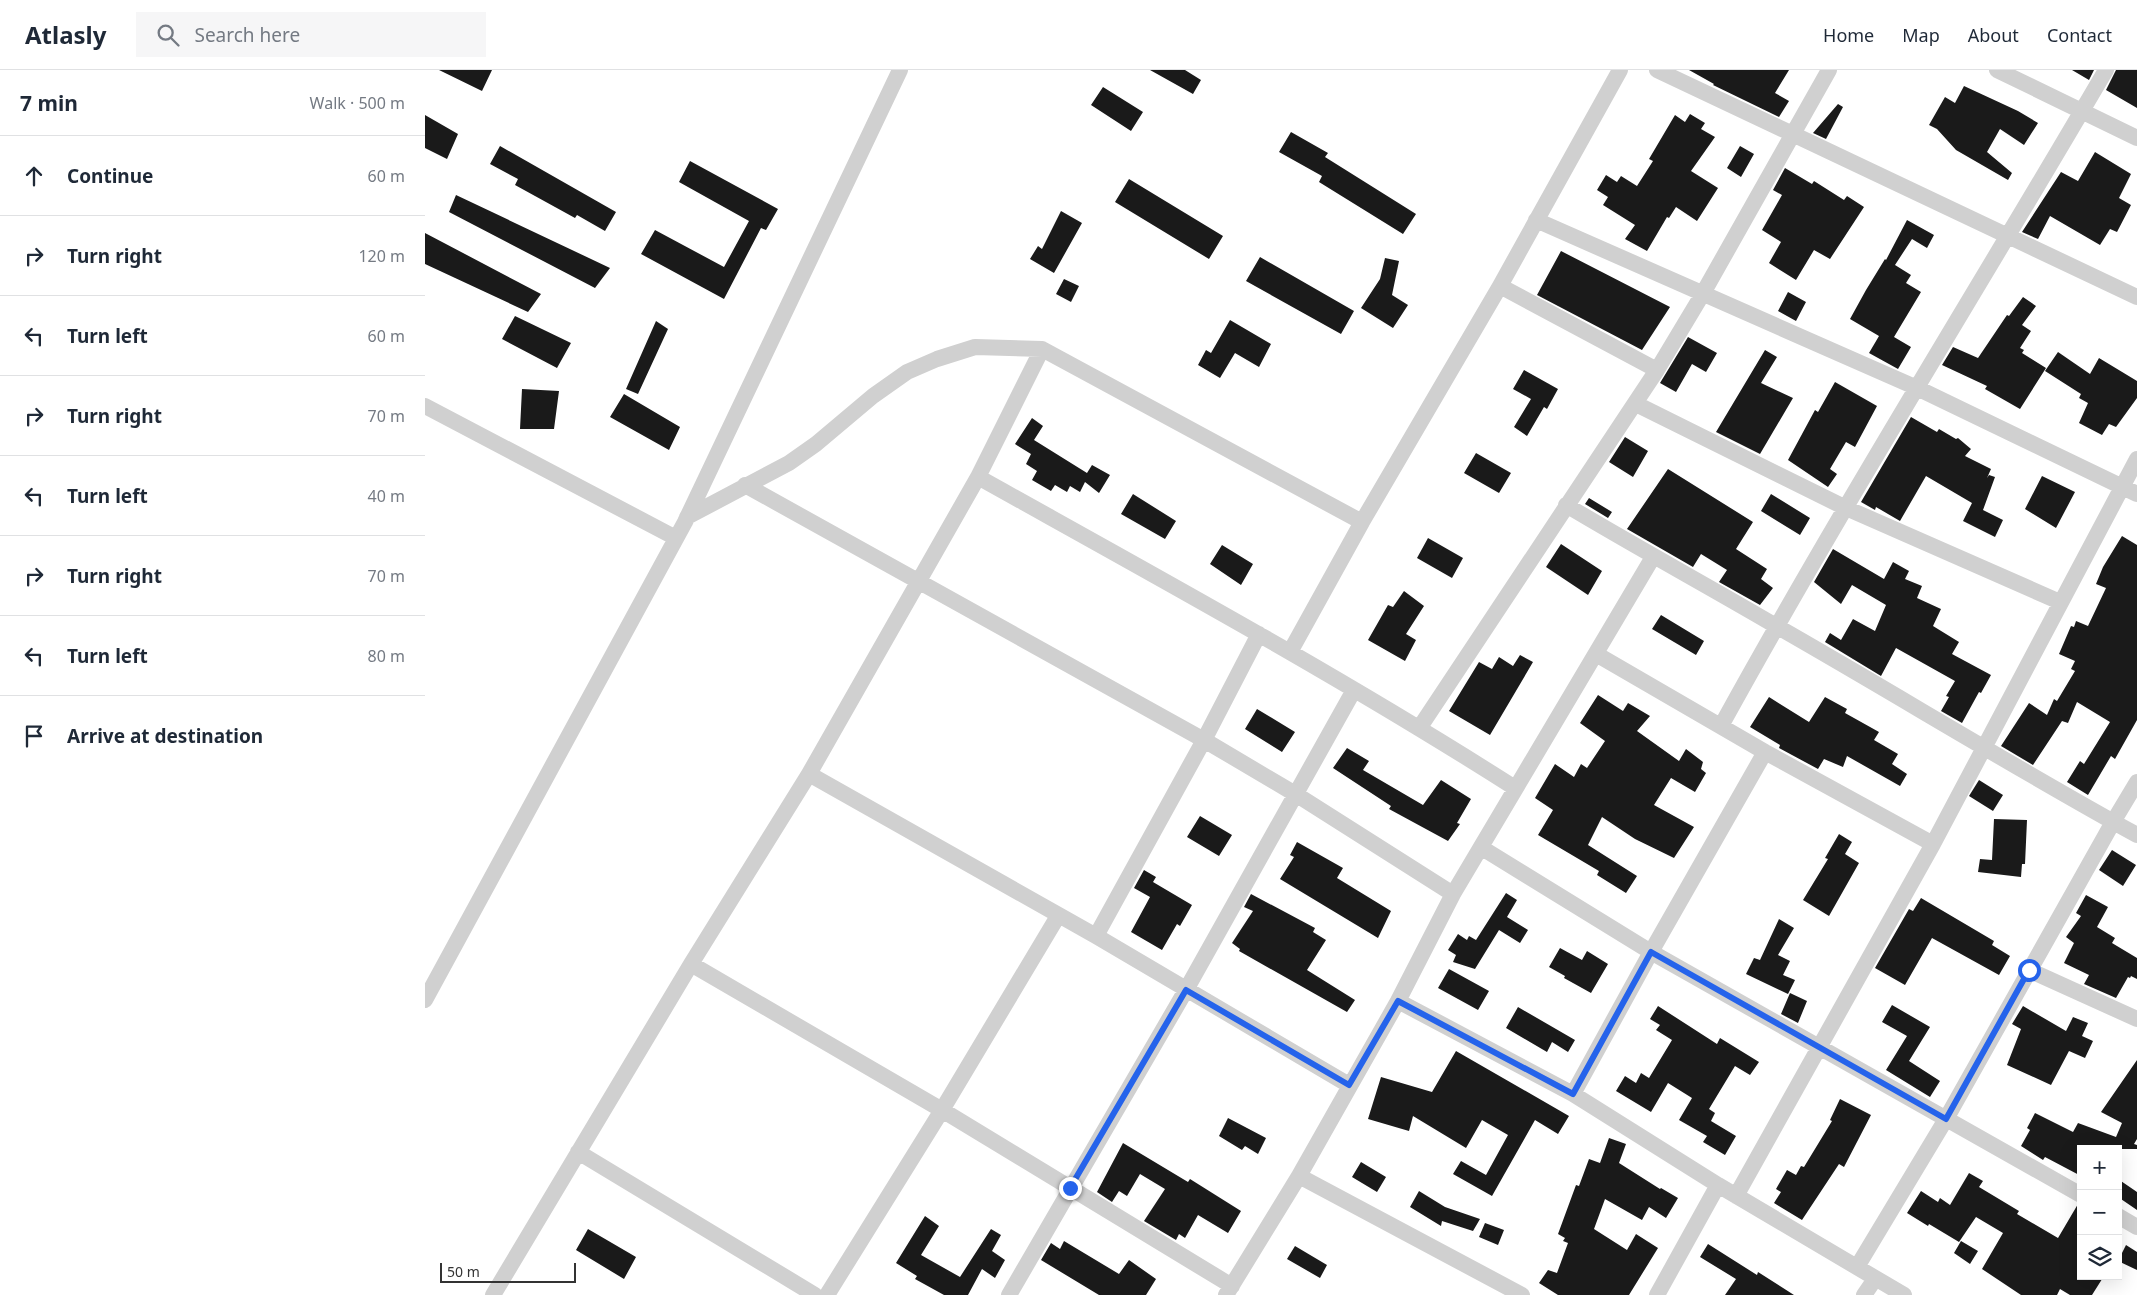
<!DOCTYPE html>
<html lang="en">
<head>
<meta charset="utf-8">
<style>
	:root { --surface:#fff; --page:#f6f6f7; --text:#1f2937; --muted:#747a83; --line:#e0e1e3 }
	body { margin:0; font-family:"Noto Sans",sans-serif; background:var(--page); color:var(--text) }
	.controls { position:absolute; right:15px; bottom:15px; display:grid; overflow:hidden; border-radius:0px; box-shadow:0 5px 20px #0002 }
	.controls button { width:45px; height:45px; display:grid; place-items:center; padding:0; border:0; border-bottom:1px solid var(--line); background:var(--surface); color:var(--text); font:25px sans-serif }
	.scale { position:absolute; left:15px; bottom:12px; width:136px; box-sizing:border-box; padding-left:5px; border:2px solid #333; border-top:0; font-size:14px; line-height:18px; white-space:nowrap; color:#333; -webkit-text-stroke:4px #fff; paint-order:stroke }
	.stop { position:absolute; width:15px; height:15px; margin:-11px; border:4px solid #2563eb; border-radius:50%; background:#fff }
	.stop.end { background:#2563eb; border-color:#fff; box-shadow:0 1px 5px #0008 }
	.list { margin:0; padding:0; list-style:none }
	h2 { display:flex; justify-content:space-between; align-items:center; height:65px; margin:0; padding:0 20px; font-size:21px }
	h2 small { font-size:16px; font-weight:400; color:var(--muted) }
	.list li { display:grid; grid-template-columns:32px 1fr auto; gap:15px; align-items:center; box-sizing:border-box; height:80px; padding:0 20px; border-top:1px solid var(--line) }
	.list b { display:block; font-size:19px; white-space:nowrap }
	.list em { font-size:16px; font-style:normal; color:var(--muted) }
	.icon { flex:none; width:28px; height:28px; fill:none; stroke:currentColor; stroke-width:2; stroke-linecap:round; stroke-linejoin:round }
	.map { position:relative; flex:none; width:1712px; height:1225px; overflow:hidden }
	header { display:flex; align-items:center; gap:30px; box-sizing:border-box; height:70px; padding:0 25px; background:var(--surface); border-bottom:1px solid var(--line) }
	header strong { font-size:24px }
	nav { display:flex; gap:28px; margin-inline-start:auto; font-size:18px }
	.search { width:350px; height:45px; background:var(--page); display:flex; align-items:center; gap:12px; box-sizing:border-box; padding:0 18px; border-radius:0px; color:var(--muted); font-size:19px }
	main { display:flex }
	aside { flex:1; background:var(--surface) }
	.map>svg:first-child { display:block }
	.building { fill:#1a1a1a }
	.lines { fill:none; stroke-linecap:round; stroke-linejoin:round }
	.minor { stroke:#d0d0d0; stroke-width:16 }
	.route { stroke:#2563eb; stroke-width:6 }
</style>
</head>
<body>
<header>
<strong>Atlasly</strong>
<div class="search"><svg class="icon" aria-label="search" viewBox="0 0 24 24"><circle cx="10" cy="10" r="6"/><path d="M15 15l6 6"/></svg>Search here</div>
<nav><a>Home</a><a>Map</a><a>About</a><a>Contact</a></nav>
</header>
<main>
<aside>
<h2>7 min<small>Walk · 500 m</small></h2>
<ul class="list">
<li><svg class="icon" aria-label="ahead" viewBox="0 0 24 24"><path d="M12 20V5M6 11l6-6 6 6"/></svg><div><b>Continue</b></div><em>60 m</em></li>
<li><svg class="icon" aria-label="right" viewBox="0 0 24 24"><path d="M7 20v-9h11M14 6l5 5-5 5"/></svg><div><b>Turn right</b></div><em>120 m</em></li>
<li><svg class="icon" aria-label="left" viewBox="0 0 24 24"><path d="M17 20v-9H6M10 6l-5 5 5 5"/></svg><div><b>Turn left</b></div><em>60 m</em></li>
<li><svg class="icon" aria-label="right" viewBox="0 0 24 24"><path d="M7 20v-9h11M14 6l5 5-5 5"/></svg><div><b>Turn right</b></div><em>70 m</em></li>
<li><svg class="icon" aria-label="left" viewBox="0 0 24 24"><path d="M17 20v-9H6M10 6l-5 5 5 5"/></svg><div><b>Turn left</b></div><em>40 m</em></li>
<li><svg class="icon" aria-label="right" viewBox="0 0 24 24"><path d="M7 20v-9h11M14 6l5 5-5 5"/></svg><div><b>Turn right</b></div><em>70 m</em></li>
<li><svg class="icon" aria-label="left" viewBox="0 0 24 24"><path d="M17 20v-9H6M10 6l-5 5 5 5"/></svg><div><b>Turn left</b></div><em>80 m</em></li>
<li><svg class="icon" aria-label="arrive" viewBox="0 0 24 24"><path d="M6 21V4h12l-3 4 3 4H6"/></svg><div><b>Arrive at destination</b></div></li>
</ul>
</aside>
<div class="map">
<svg width="1712" height="1225" viewBox="0 0 1712 1225">
	<rect width="100%" height="100%" fill="#fff"/>
	<path class="building" d="M 14,0 L 67,0 L 57,21 Z
		M 725,0 L 760,0 L 776,10 L 768,24 Z
		M 1264,0 L 1364,0 L 1350,23 L 1364,31 L 1354,47 L 1288,15 L 1289,14 Z
		M 1647,0 L 1669,0 L 1664,10 Z
		M 1691,0 L 1712,0 L 1712,38 L 1681,20 Z
		M 1539,16 L 1593,41 L 1613,53 L 1599,75 L 1575,59 L 1562,82 L 1587,103 L 1583,110 L 1531,80 L 1512,59 L 1504,55 L 1520,27 L 1530,33 Z
		M 678,17 L 718,42 L 706,61 L 666,35 Z
		M 1413,34 L 1418,37 L 1401,69 L 1388,63 Z
		M 1265,44 L 1280,53 L 1276,59 L 1290,67 L 1266,101 L 1293,118 L 1272,151 L 1251,137 L 1244,148 L 1242,147 L 1222,181 L 1200,169 L 1210,155 L 1178,135 L 1183,127 L 1172,120 L 1181,105 L 1192,112 L 1196,106 L 1212,116 L 1228,91 L 1224,89 L 1250,45 L 1260,52 Z
		M 0,45 L 33,64 L 22,89 L 0,78 Z
		M 866,62 L 903,83 L 900,87 L 991,144 L 978,164 L 894,112 L 897,106 L 854,82 Z
		M 75,76 L 191,142 L 180,161 L 152,145 L 150,148 L 90,115 L 93,109 L 65,94 Z
		M 1315,76 L 1329,84 L 1316,107 L 1302,98 Z
		M 1670,82 L 1706,104 L 1694,128 L 1706,135 L 1692,162 L 1685,159 L 1675,175 L 1625,146 L 1613,169 L 1597,162 L 1636,102 L 1653,111 Z
		M 265,91 L 353,139 L 341,160 L 336,158 L 299,229 L 216,184 L 230,160 L 299,197 L 324,151 L 254,112 Z
		M 1360,98 L 1387,114 L 1389,111 L 1419,130 L 1422,126 L 1439,137 L 1405,189 L 1389,180 L 1371,210 L 1344,193 L 1356,172 L 1337,160 L 1357,125 L 1348,120 Z
		M 704,109 L 798,166 L 784,189 L 690,132 Z
		M 31,125 L 185,198 L 170,218 L 24,142 Z
		M 636,141 L 657,153 L 629,203 L 605,189 L 613,176 L 617,179 Z
		M 1482,150 L 1509,165 L 1502,178 L 1487,169 L 1470,195 L 1486,205 L 1481,213 L 1496,222 L 1469,267 L 1486,277 L 1473,299 L 1444,283 L 1454,266 L 1425,249 L 1441,220 L 1460,189 L 1461,190 Z
		M 0,163 L 116,224 L 103,242 L 0,194 Z
		M 1136,181 L 1245,237 L 1217,280 L 1112,225 Z
		M 835,187 L 929,241 L 916,264 L 821,211 Z
		M 960,188 L 974,191 L 967,225 L 983,235 L 968,258 L 936,238 L 955,209 Z
		M 639,209 L 654,216 L 646,232 L 631,224 Z
		M 1363,222 L 1381,232 L 1371,251 L 1353,241 Z
		M 1598,227 L 1611,236 L 1597,255 L 1606,261 L 1595,278 L 1599,280 L 1597,283 L 1621,298 L 1595,339 L 1560,319 L 1562,316 L 1517,295 L 1528,277 L 1553,288 L 1582,245 L 1584,246 Z
		M 90,246 L 146,273 L 132,298 L 77,269 Z
		M 805,250 L 846,274 L 834,297 L 810,283 L 795,308 L 773,295 L 781,280 L 786,283 Z
		M 231,251 L 243,259 L 213,324 L 201,319 Z
		M 1263,267 L 1292,283 L 1281,302 L 1267,294 L 1251,322 L 1235,313 Z
		M 1340,280 L 1352,287 L 1336,313 L 1368,328 L 1335,384 L 1291,362 Z
		M 1633,282 L 1665,304 L 1674,288 L 1712,311 L 1712,328 L 1691,357 L 1684,354 L 1677,365 L 1654,353 L 1663,333 L 1654,328 L 1656,324 L 1620,301 Z
		M 1099,300 L 1133,319 L 1122,339 L 1119,337 L 1102,366 L 1089,357 L 1106,329 L 1088,319 Z
		M 1410,312 L 1452,336 L 1430,377 L 1421,372 L 1405,399 L 1412,404 L 1403,417 L 1363,390 L 1390,340 L 1393,342 Z
		M 97,319 L 134,321 L 129,359 L 95,359 Z
		M 199,324 L 255,357 L 244,380 L 185,347 Z
		M 1486,347 L 1512,362 L 1514,359 L 1531,369 L 1533,368 L 1546,379 L 1540,386 L 1566,399 L 1562,408 L 1564,405 L 1570,407 L 1558,440 L 1578,450 L 1570,467 L 1538,451 L 1547,433 L 1501,406 L 1475,451 L 1451,437 L 1450,440 L 1436,432 Z
		M 607,348 L 618,356 L 609,370 L 662,403 L 667,395 L 685,405 L 674,423 L 660,412 L 655,422 L 645,416 L 642,422 L 630,415 L 626,421 L 607,410 L 612,401 L 601,394 L 606,384 L 590,374 Z
		M 1200,367 L 1223,381 L 1208,407 L 1184,392 Z
		M 1051,383 L 1086,403 L 1074,423 L 1039,403 Z
		M 1243,399 L 1328,452 L 1311,479 L 1342,499 L 1336,509 L 1348,518 L 1335,535 L 1294,512 L 1302,500 L 1276,484 L 1268,497 L 1202,459 Z
		M 1617,406 L 1650,422 L 1631,458 L 1600,439 Z
		M 708,424 L 751,451 L 740,469 L 696,444 Z
		M 1346,424 L 1385,448 L 1375,465 L 1336,441 Z
		M 1164,428 L 1187,442 L 1183,448 L 1160,434 Z
		M 1697,466 L 1712,475 L 1712,650 L 1690,689 L 1686,686 L 1663,725 L 1642,712 L 1655,691 L 1659,694 L 1685,652 L 1652,632 L 1643,653 L 1637,651 L 1608,695 L 1576,676 L 1604,633 L 1622,645 L 1629,629 L 1632,631 L 1650,601 L 1646,599 L 1650,591 L 1634,584 L 1646,556 L 1649,557 L 1651,551 L 1663,556 L 1681,518 L 1671,514 L 1678,497 Z
		M 1003,468 L 1038,488 L 1027,508 L 992,488 Z
		M 1136,474 L 1177,501 L 1163,525 L 1121,497 Z
		M 797,475 L 828,494 L 816,515 L 785,494 Z
		M 1408,479 L 1459,509 L 1468,492 L 1484,501 L 1480,509 L 1497,516 L 1492,528 L 1516,539 L 1508,556 L 1534,572 L 1527,584 L 1566,605 L 1556,623 L 1554,622 L 1537,653 L 1516,641 L 1524,627 L 1521,626 L 1530,611 L 1471,578 L 1456,606 L 1400,572 L 1405,563 L 1416,570 L 1428,549 L 1450,561 L 1461,535 L 1427,515 L 1416,534 L 1389,512 Z
		M 979,521 L 999,536 L 981,564 L 991,570 L 980,591 L 943,570 L 963,535 L 968,537 Z
		M 1236,545 L 1279,571 L 1271,585 L 1227,559 Z
		M 1095,585 L 1108,592 L 1065,665 L 1024,641 L 1054,592 L 1067,599 L 1074,587 L 1088,596 Z
		M 1173,625 L 1198,641 L 1203,633 L 1225,646 L 1212,661 L 1254,691 L 1261,679 L 1278,692 L 1276,699 L 1281,703 L 1270,722 L 1246,708 L 1229,735 L 1269,757 L 1249,788 L 1210,769 L 1177,747 L 1163,775 L 1212,806 L 1201,823 L 1172,805 L 1174,801 L 1113,765 L 1128,740 L 1110,728 L 1130,694 L 1149,707 L 1156,694 L 1162,698 L 1180,671 L 1155,653 Z
		M 1344,627 L 1384,652 L 1400,627 L 1422,639 L 1420,643 L 1454,662 L 1449,670 L 1473,684 L 1467,694 L 1482,704 L 1475,716 L 1422,686 L 1418,697 L 1399,689 L 1393,699 L 1354,678 L 1355,675 L 1325,657 Z
		M 832,639 L 870,662 L 857,682 L 820,659 Z
		M 922,678 L 944,691 L 938,700 L 998,735 L 1016,710 L 1046,729 L 1032,753 L 1035,754 L 1023,771 L 964,739 L 966,736 L 908,698 Z
		M 1554,710 L 1578,725 L 1568,741 L 1544,726 Z
		M 775,746 L 807,765 L 794,786 L 762,767 Z
		M 1569,749 L 1602,750 L 1600,794 L 1597,794 L 1596,807 L 1553,802 L 1555,789 L 1567,790 Z
		M 1414,764 L 1427,772 L 1420,784 L 1434,793 L 1404,846 L 1378,830 L 1403,789 L 1400,788 Z
		M 872,772 L 918,798 L 912,808 L 966,841 L 953,868 L 855,809 L 869,787 L 865,785 Z
		M 1687,780 L 1711,795 L 1698,816 L 1674,800 Z
		M 719,800 L 731,807 L 728,812 L 767,835 L 755,856 L 752,854 L 737,880 L 706,862 L 725,827 L 709,818 Z
		M 1081,823 L 1092,830 L 1082,847 L 1103,860 L 1095,873 L 1074,860 L 1050,899 L 1028,892 L 1031,885 L 1023,880 L 1033,864 L 1042,870 L 1044,866 L 1051,870 Z
		M 826,824 L 890,858 L 888,862 L 901,870 L 882,900 L 930,930 L 922,942 L 814,881 L 815,879 L 807,873 L 828,841 L 819,837 Z
		M 1661,825 L 1683,837 L 1672,857 L 1690,868 L 1687,873 L 1712,888 L 1712,909 L 1706,906 L 1705,908 L 1703,907 L 1691,928 L 1659,914 L 1664,905 L 1639,893 L 1649,873 L 1641,867 L 1656,846 L 1651,843 Z
		M 1496,828 L 1569,871 L 1567,875 L 1585,886 L 1574,905 L 1507,868 L 1480,915 L 1450,898 L 1484,839 L 1488,841 Z
		M 1354,849 L 1369,858 L 1353,885 L 1365,891 L 1358,905 L 1370,910 L 1363,924 L 1321,904 L 1329,888 L 1335,890 Z
		M 1135,878 L 1157,890 L 1162,881 L 1183,894 L 1166,923 L 1139,908 L 1140,906 L 1124,897 Z
		M 1024,899 L 1064,921 L 1053,940 L 1013,918 Z
		M 1365,923 L 1382,931 L 1373,953 L 1356,944 Z
		M 1467,935 L 1505,957 L 1484,991 L 1515,1011 L 1505,1027 L 1461,1000 L 1482,966 L 1457,952 Z
		M 1233,936 L 1292,974 L 1295,968 L 1334,992 L 1325,1005 L 1310,996 L 1284,1039 L 1290,1043 L 1286,1051 L 1311,1066 L 1300,1085 L 1278,1072 L 1282,1066 L 1254,1050 L 1267,1028 L 1243,1013 L 1226,1042 L 1191,1021 L 1200,1006 L 1211,1013 L 1216,1003 L 1224,1008 L 1247,970 L 1231,960 L 1235,955 L 1225,949 Z
		M 1598,936 L 1641,961 L 1648,947 L 1663,953 L 1657,966 L 1668,971 L 1660,988 L 1644,981 L 1626,1015 L 1582,995 L 1596,959 L 1587,954 Z
		M 1093,937 L 1150,970 L 1143,982 L 1127,972 L 1122,982 L 1081,958 Z
		M 1031,981 L 1144,1046 L 1133,1064 L 1110,1050 L 1067,1126 L 1028,1104 L 1036,1091 L 1061,1105 L 1083,1065 L 1057,1050 L 1041,1078 L 988,1046 L 984,1061 L 943,1049 L 956,1007 L 1007,1022 Z
		M 1712,990 L 1712,1069 L 1709,1074 L 1712,1075 L 1712,1079 L 1656,1079 L 1656,1106 L 1620,1087 L 1618,1090 L 1596,1076 L 1605,1060 L 1602,1058 L 1610,1043 L 1648,1062 L 1653,1053 L 1691,1067 L 1697,1053 L 1676,1042 Z
		M 1415,1029 L 1446,1045 L 1419,1097 L 1414,1094 L 1377,1150 L 1349,1133 L 1356,1122 L 1351,1119 L 1362,1100 L 1371,1105 L 1376,1096 L 1379,1097 L 1407,1051 L 1405,1050 Z
		M 803,1048 L 841,1068 L 833,1084 L 820,1076 L 817,1080 L 794,1066 Z
		M 1184,1068 L 1201,1074 L 1194,1093 L 1235,1119 L 1236,1118 L 1253,1128 L 1241,1148 L 1224,1137 L 1217,1150 L 1180,1129 L 1169,1159 L 1202,1180 L 1211,1164 L 1233,1178 L 1204,1225 L 1133,1225 L 1114,1213 L 1123,1200 L 1132,1203 L 1143,1173 L 1138,1171 L 1140,1168 L 1133,1164 L 1151,1115 L 1154,1116 L 1164,1089 L 1175,1093 Z
		M 698,1073 L 763,1112 L 765,1109 L 816,1141 L 803,1163 L 773,1145 L 760,1168 L 754,1164 L 751,1170 L 719,1151 L 740,1119 L 715,1104 L 702,1126 L 694,1121 L 687,1132 L 672,1122 Z
		M 936,1092 L 961,1107 L 952,1122 L 927,1107 Z
		M 1544,1103 L 1558,1111 L 1554,1117 L 1594,1141 L 1592,1144 L 1633,1168 L 1653,1134 L 1656,1135 L 1656,1206 L 1679,1206 L 1667,1225 L 1645,1225 L 1635,1219 L 1632,1225 L 1596,1225 L 1557,1199 L 1578,1163 L 1551,1147 L 1534,1172 L 1504,1154 L 1503,1156 L 1482,1143 L 1496,1121 L 1513,1132 L 1515,1128 L 1525,1135 Z
		M 1693,1109 L 1712,1122 L 1712,1140 L 1693,1127 Z
		M 994,1121 L 1020,1137 L 1055,1149 L 1048,1161 L 1017,1151 L 1016,1156 L 985,1137 Z
		M 500,1146 L 514,1156 L 496,1185 L 535,1207 L 566,1159 L 576,1165 L 567,1181 L 580,1190 L 570,1208 L 557,1199 L 543,1225 L 519,1225 L 490,1209 L 492,1206 L 471,1193 Z
		M 1060,1153 L 1079,1160 L 1073,1175 L 1054,1167 Z
		M 163,1159 L 211,1187 L 199,1209 L 151,1180 Z
		M 639,1171 L 694,1204 L 704,1190 L 731,1209 L 721,1225 L 674,1225 L 616,1190 L 626,1173 L 635,1179 Z
		M 1536,1171 L 1553,1181 L 1545,1194 L 1529,1183 Z
		M 1283,1174 L 1332,1205 L 1333,1202 L 1369,1225 L 1300,1225 L 1311,1209 L 1275,1187 Z
		M 1701,1175 L 1712,1182 L 1712,1200 L 1693,1191 Z
		M 870,1176 L 902,1195 L 895,1208 L 862,1189 Z"/>
	<g class="lines">
		<path class="minor" d="M 1232,0 L 1712,227
			M 1572,0 L 1712,68
			M 1111,150 L 1490,317 L 1712,424
			M 1075,216 L 1232,300
			M 1211,334 L 1421,438 L 1635,532
			M 0,336 L 251,468
			M 553,407 C 734,508 916,607 1090,718
			M 320,415 L 779,670 L 872,725 L 1028,824
			M 1141,435 C 1211,477 1281,515 1351,556 C 1472,625 1590,698 1712,765
			M 262,447 L 364,393 L 391,374 L 448,326 L 482,302 L 512,289 L 550,277 L 617,279 L 937,452
			M 865,582 L 937,452 L 1075,216 L 1195,0
			M 1171,584 L 1340,682 L 1508,774
			M 1296,656 C 1418,434 1553,219 1681,0
			M 995,657 L 1232,300 L 1277,225 L 1404,0
			M 384,704 L 671,866 L 924,1015
			M 1057,778 L 1226,882 L 1656,1125
			M 671,866 L 779,670 L 834,564
			M 266,894 L 517,1040 L 807,1216
			M 1604,900 L 1712,949
			M 0,930 L 260,452 L 475,0
			M 973,931 L 1148,1024 L 1293,1115 L 1479,1225
			M 1148,1024 L 1226,882 L 1340,682
			M 153,1082 L 390,1225
			M 874,1106 L 1097,1225
			M 1311,1126 L 1508,774 L 1712,389
			M 1693,1146 L 1712,1157
			M 1432,1197 L 1521,1049 L 1688,752 L 1712,712
			M 68,1225 L 266,894 L 384,704 L 553,407 L 617,279
			M 402,1225 L 517,1040 L 633,846
			M 584,1225 L 761,920 L 929,620
			M 801,1225 L 874,1106 L 973,931 L 1028,824 L 1228,487
			M 1232,1225 L 1293,1115
			M 1439,1225 L 1450,1209"/>
	</g>
	<g class="lines">
		<path class="route" d="M 645,1118 L 761,920 L 924,1015 L 973,931 L 1148,1024 L 1226,882 L 1521,1049 L 1604,900"/>
	</g>
</svg>
<div class="controls">
<button>+</button>
<button>−</button>
<button><svg class="icon" aria-label="layers" viewBox="0 0 24 24"><path d="M12 4l9 5-9 5-9-5zM3 14l9 5 9-5"/></svg></button>
</div>
<div class="scale">50 m</div>
<div class="stop" style="left:1604px;top:900px"></div>
<div class="stop end" style="left:645px;top:1118px"></div>
</div>
</main>
</body>
</html>
